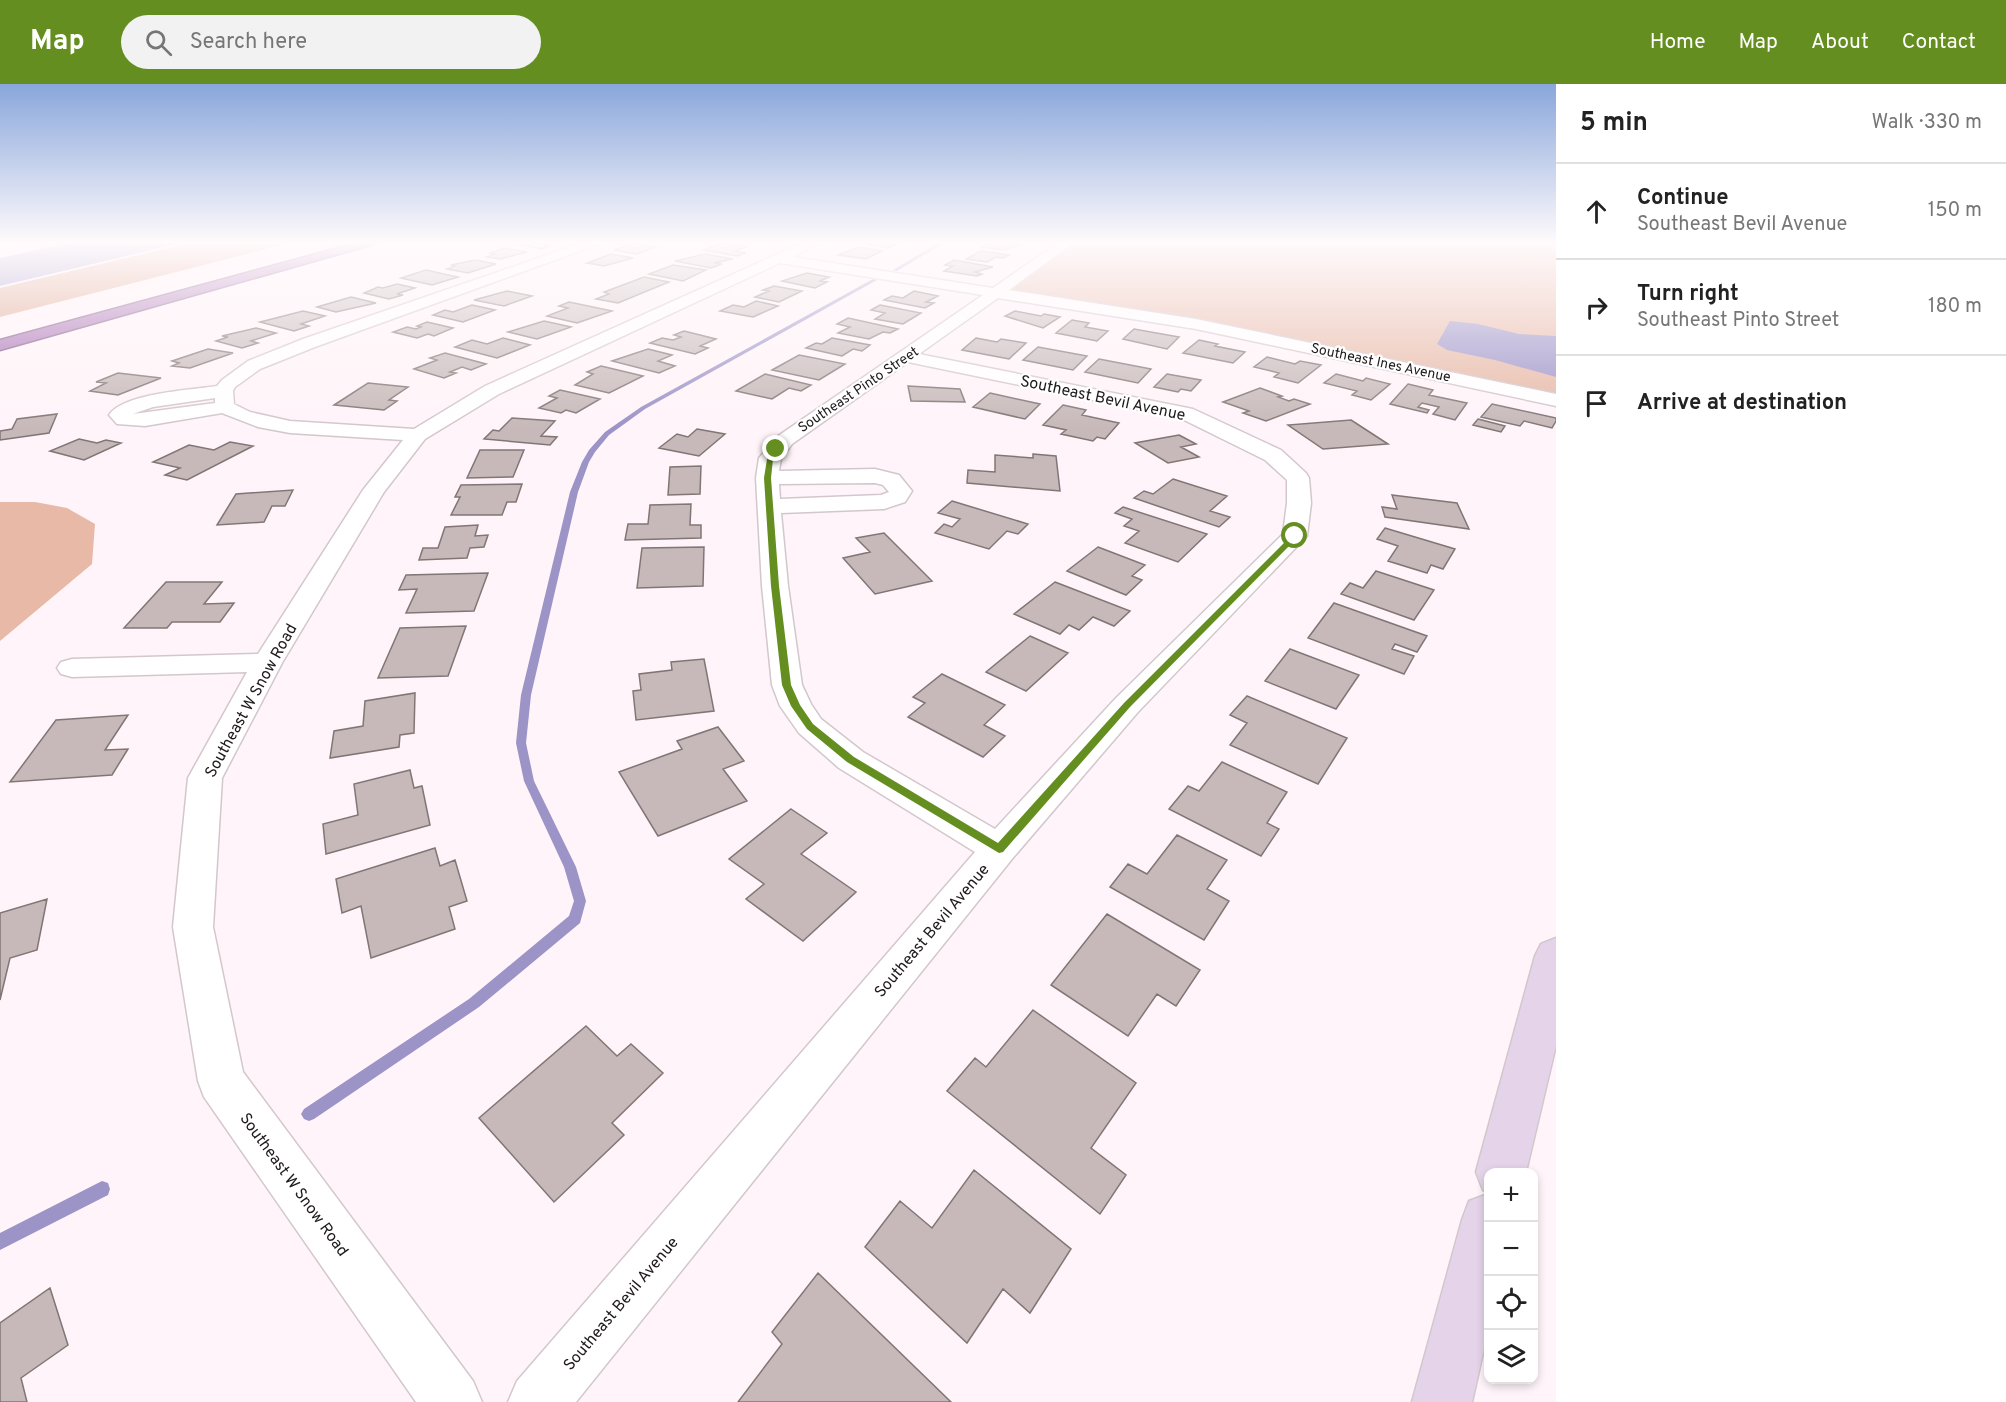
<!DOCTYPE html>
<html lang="en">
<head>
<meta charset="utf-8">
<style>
	:root { --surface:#fff; --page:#f2f2f2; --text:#222; --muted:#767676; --line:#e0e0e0; --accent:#648e1f }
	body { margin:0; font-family:Overpass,sans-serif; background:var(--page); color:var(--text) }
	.controls { position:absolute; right:18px; bottom:18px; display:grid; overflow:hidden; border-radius:12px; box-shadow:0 3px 9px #0003 }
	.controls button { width:54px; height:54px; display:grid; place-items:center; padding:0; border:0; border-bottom:2px solid var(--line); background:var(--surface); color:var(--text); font:30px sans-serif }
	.stop { position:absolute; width:18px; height:18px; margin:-14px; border:4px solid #648e1f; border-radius:50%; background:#fff }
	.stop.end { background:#648e1f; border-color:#fff; box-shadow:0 2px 6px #0008 }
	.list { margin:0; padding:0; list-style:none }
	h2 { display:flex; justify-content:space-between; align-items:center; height:78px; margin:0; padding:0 24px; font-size:26px }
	h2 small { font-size:20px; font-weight:400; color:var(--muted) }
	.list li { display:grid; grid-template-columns:39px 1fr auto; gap:18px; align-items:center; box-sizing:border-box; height:96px; padding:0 24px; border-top:2px solid var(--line) }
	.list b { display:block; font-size:22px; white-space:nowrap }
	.list p { margin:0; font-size:20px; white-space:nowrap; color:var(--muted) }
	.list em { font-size:20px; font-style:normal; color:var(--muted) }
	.icon { flex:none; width:33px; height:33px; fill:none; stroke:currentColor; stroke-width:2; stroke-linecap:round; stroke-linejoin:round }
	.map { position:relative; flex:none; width:1556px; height:1318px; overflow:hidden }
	header { display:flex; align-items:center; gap:36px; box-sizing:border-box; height:84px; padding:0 30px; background:var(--accent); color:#fff }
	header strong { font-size:28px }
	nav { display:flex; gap:33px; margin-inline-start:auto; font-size:21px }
	.search { width:420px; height:54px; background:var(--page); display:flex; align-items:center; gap:15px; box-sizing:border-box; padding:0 21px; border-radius:33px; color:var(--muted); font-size:22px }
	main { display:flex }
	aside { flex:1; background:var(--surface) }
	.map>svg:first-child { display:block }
	.green { fill:#e7b9a6 }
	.forest { fill:#dca38a }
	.water { fill:#9c93c7 }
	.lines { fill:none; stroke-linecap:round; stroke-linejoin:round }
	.stream { fill:#9c93c7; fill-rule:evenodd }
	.building { fill:#c7b9b9; stroke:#827575; stroke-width:1.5 }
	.street-casing { stroke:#d3c7cc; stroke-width:3 }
	.secondary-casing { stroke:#d3c7cc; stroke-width:3 }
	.highway-casing { stroke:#795380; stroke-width:3 }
	.street { fill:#fff; fill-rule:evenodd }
	.secondary { fill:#e5d4e9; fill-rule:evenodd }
	.highway { fill:#a971b5; fill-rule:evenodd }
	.route { fill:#648e1f }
	.labels { text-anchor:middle; stroke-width:4.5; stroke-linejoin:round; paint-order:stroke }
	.far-street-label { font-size:14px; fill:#1f1a1d; stroke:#fff }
	.street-label { font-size:16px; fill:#1f1a1d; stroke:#fff }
</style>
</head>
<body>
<header>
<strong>Map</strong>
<div class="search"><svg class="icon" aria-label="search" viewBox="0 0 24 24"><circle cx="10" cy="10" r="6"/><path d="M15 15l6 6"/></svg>Search here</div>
<nav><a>Home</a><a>Map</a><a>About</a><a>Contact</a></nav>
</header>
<main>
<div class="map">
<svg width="1556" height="1318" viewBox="0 0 1556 1318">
	<rect width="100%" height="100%" fill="#fff4f9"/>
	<path class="green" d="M 1075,159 L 1556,159 L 1556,312 L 1007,208 Z
		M 0,418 L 35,418 L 67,424 L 95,440 L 92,480 L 0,557 Z"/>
	<path class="forest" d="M 189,159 L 290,159 L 0,233 L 0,204 Z"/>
	<path class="water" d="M 68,159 L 181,159 L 0,202 L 0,174 Z
		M 1450,237 L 1478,240 L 1519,250 L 1556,252 L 1556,293 L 1495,276 L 1447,266 L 1437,260 Z"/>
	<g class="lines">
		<path class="stream" d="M 938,159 L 944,159 L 897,187 L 893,186 Z
			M 873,195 L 877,196 L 645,325 L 609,351 L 595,368 L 589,378 L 578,408 L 531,611 L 526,659 L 534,697 L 576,783 L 586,817 L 580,839 L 479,923 L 314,1035 L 309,1037 L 304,1035 L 301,1030 L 304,1025 L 469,915 L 569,832 L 574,817 L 564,783 L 524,697 L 516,659 L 521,611 L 570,408 L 582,378 L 589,366 L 605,348 L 641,323 Z
			M 102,1097 L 108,1099 L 110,1105 L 108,1111 L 0,1166 L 0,1149 Z"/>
	</g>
	<path class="building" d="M 548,159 L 543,161 L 551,162 L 541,165 L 518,160 Z
		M 635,159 L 656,163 L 636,170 L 614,166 Z
		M 723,159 L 746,163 L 735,167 L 746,169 L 737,172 L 704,166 Z
		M 860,159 L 899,159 L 889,164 Z
		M 988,159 L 1018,159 L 1020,160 L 1005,166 L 982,163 Z
		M 859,163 L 882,167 L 866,175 L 838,171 Z
		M 504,164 L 527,168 L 500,175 L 487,173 L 495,170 L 490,169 Z
		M 981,167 L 1009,171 L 1003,174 L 996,173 L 987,178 L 966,175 Z
		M 611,170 L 633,174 L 604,182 L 587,179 Z
		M 705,170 L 733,175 L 714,179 L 722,180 L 711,184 L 675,177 Z
		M 475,176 L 496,180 L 468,189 L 447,185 L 455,182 L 451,181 Z
		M 954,176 L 993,183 L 975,188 L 982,190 L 977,192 L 944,187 L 953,182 L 945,181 Z
		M 673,181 L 706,186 L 683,197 L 649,190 Z
		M 426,186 L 458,193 L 432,201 L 401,194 Z
		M 807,189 L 829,193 L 820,197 L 827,198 L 815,204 L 782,197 Z
		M 644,193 L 669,198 L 618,219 L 596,215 L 609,210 L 604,208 Z
		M 397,200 L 415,204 L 397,210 L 403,211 L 389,215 L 364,209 L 378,203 L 383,204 Z
		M 774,202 L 802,207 L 779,218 L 755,213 L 769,207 L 763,206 Z
		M 507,207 L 532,212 L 504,222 L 474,216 Z
		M 914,207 L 938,212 L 926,218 L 934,219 L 925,224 L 884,216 L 892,212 L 903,214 Z
		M 351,213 L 376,219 L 336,228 L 317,223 Z
		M 756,217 L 778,222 L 753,233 L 720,227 L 733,221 L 744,223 Z
		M 569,218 L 612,227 L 577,239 L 547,232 L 568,224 L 559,222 Z
		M 472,221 L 495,226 L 463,238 L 433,231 L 445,226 L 453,228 Z
		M 880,221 L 921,229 L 903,240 L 875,235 L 885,229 L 871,226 Z
		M 303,227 L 325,232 L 301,240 L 309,242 L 294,247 L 260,238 Z
		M 1015,227 L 1041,232 L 1044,230 L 1060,233 L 1043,244 L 1005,232 Z
		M 848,234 L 898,245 L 890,249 L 883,248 L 869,255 L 838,249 L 850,243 L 837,240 Z
		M 1072,236 L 1089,239 L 1085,243 L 1108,247 L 1097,257 L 1056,249 Z
		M 544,237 L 571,243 L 537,255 L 508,248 Z
		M 427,238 L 453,244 L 434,252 L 428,250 L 417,254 L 393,248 L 407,243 L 416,245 L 421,243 L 417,242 Z
		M 256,244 L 276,249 L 251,257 L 258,259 L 242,264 L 216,257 L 228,253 L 222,252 Z
		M 1134,245 L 1179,253 L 1167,265 L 1123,255 Z
		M 684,247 L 716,255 L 700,262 L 708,264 L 695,270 L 650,259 L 662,254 L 673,256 L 681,253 L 674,251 Z
		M 503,254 L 530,261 L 497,274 L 455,263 L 472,256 L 487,260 Z
		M 832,254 L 870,261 L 862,267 L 853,265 L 842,272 L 806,264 L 816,259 L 822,260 Z
		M 976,254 L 997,258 L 1001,255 L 1026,259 L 1009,275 L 962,266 Z
		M 1199,256 L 1218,260 L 1215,262 L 1245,268 L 1233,279 L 1183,269 Z
		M 1038,263 L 1087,272 L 1073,286 L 1023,276 Z
		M 208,265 L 233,269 L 190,284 L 172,282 L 179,279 L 172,277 Z
		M 648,265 L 672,271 L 658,277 L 675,282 L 659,289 L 612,277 Z
		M 445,269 L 486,280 L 471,286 L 462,283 L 450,288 L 456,289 L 444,294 L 414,285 L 437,276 L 430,274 Z
		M 799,271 L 845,280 L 819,296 L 772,286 Z
		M 1267,273 L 1295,280 L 1300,277 L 1321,281 L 1298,299 L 1274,293 L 1279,289 L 1254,283 Z
		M 1099,275 L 1151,285 L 1138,299 L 1085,288 Z
		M 601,282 L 643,292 L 609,309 L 575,301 L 593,290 L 587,288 Z
		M 118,289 L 161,294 L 118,311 L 90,307 L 106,299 L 96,298 Z
		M 765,290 L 811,301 L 801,307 L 789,304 L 772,315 L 736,307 Z
		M 1167,290 L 1201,296 L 1191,307 L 1181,305 L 1178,308 L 1154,303 Z
		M 1336,290 L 1363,297 L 1366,294 L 1390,300 L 1371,316 L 1352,311 L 1357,307 L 1324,299 Z
		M 368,299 L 408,303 L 389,316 L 397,317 L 384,326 L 334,321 Z
		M 1408,300 L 1433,306 L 1429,311 L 1467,319 L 1455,336 L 1433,330 L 1439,323 L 1422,319 L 1418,323 L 1429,326 L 1427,329 L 1390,320 Z
		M 908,302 L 960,305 L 965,318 L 911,317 Z
		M 1260,304 L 1282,312 L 1278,313 L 1289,317 L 1294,315 L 1310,320 L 1266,337 L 1243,329 L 1249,327 L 1223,318 Z
		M 560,306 L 600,315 L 576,329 L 566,326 L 561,329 L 539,324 L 557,314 L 549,312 Z
		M 990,309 L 1040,320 L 1025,335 L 973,323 Z
		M 1492,320 L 1556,334 L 1556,337 L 1552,344 L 1524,337 L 1520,342 L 1481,333 Z
		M 1063,321 L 1086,326 L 1082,331 L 1119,339 L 1105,355 L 1097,353 L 1093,357 L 1061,350 L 1066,346 L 1043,341 Z
		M 57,330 L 49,349 L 0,356 L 0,347 L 12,345 L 17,335 Z
		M 512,334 L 555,337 L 541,352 L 557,353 L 550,361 L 484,355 L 493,346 L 499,347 Z
		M 1478,335 L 1505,342 L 1501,348 L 1473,341 Z
		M 1351,336 L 1388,360 L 1323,365 L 1288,341 Z
		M 697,345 L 725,350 L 699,372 L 659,364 L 677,350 L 688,353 Z
		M 1179,351 L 1196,360 L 1181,363 L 1199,373 L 1168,379 L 1135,359 Z
		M 79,355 L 97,359 L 106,356 L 121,359 L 84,376 L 50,367 Z
		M 230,358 L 253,362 L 187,396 L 165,391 L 180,384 L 153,378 L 189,361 L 214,366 Z
		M 480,366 L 524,366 L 513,393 L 467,394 Z
		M 1033,370 L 1056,372 L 1060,407 L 967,399 L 968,386 L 995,388 L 995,371 L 1033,374 Z
		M 701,382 L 700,410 L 668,411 L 670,383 Z
		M 1173,395 L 1227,412 L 1210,427 L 1230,433 L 1219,443 L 1134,414 L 1144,407 L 1153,410 Z
		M 522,400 L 516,418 L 507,418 L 502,431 L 451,431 L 460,413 L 455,413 L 461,401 Z
		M 293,406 L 285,422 L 272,422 L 264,438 L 217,441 L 236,410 Z
		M 1392,411 L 1457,419 L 1469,445 L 1385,433 L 1382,423 L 1397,425 Z
		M 952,417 L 1028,440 L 1018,450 L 1007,447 L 989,465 L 935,449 L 944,440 L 952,443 L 960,435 L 938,429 Z
		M 691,420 L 690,441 L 701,441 L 701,454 L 625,456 L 628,440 L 648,440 L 650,421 Z
		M 1123,423 L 1207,450 L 1178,478 L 1125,459 L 1139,447 L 1124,442 L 1132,435 L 1115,429 Z
		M 478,441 L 475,452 L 488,451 L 484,463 L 470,464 L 467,474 L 419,476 L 423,464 L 438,464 L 445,443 Z
		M 1385,444 L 1455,465 L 1443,485 L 1431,481 L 1427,489 L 1388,477 L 1398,462 L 1377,455 Z
		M 884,449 L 932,497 L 875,510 L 843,474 L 870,468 L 856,454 Z
		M 704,463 L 703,502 L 637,504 L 642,464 Z
		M 1098,463 L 1145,481 L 1132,492 L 1142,496 L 1126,511 L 1067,487 Z
		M 1376,487 L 1434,506 L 1414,536 L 1341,510 L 1350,499 L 1363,504 Z
		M 488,489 L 474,527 L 406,529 L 417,505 L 399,506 L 406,491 Z
		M 166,498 L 222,498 L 204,520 L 234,519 L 220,538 L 172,538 L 167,544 L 124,544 Z
		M 1055,498 L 1130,527 L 1114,542 L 1093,533 L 1079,546 L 1069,541 L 1060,550 L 1014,530 Z
		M 1334,519 L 1427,552 L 1417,568 L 1395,560 L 1392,565 L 1414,572 L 1404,590 L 1308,554 Z
		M 466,542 L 448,592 L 378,594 L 400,544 Z
		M 1030,552 L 1068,569 L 1026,607 L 986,588 Z
		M 1290,565 L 1359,591 L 1336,625 L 1265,597 Z
		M 704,575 L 714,627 L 636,636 L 633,607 L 641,606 L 639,590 L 672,586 L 671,578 Z
		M 942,590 L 1005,621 L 984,641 L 1005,652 L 983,673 L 908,633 L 925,619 L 913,613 Z
		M 415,609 L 414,649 L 400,651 L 399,663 L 330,674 L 334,647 L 363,642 L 365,617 Z
		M 1247,612 L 1347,654 L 1318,700 L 1230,661 L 1247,639 L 1230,631 Z
		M 128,631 L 105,666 L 128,665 L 112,691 L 10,698 L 56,636 Z
		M 718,643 L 744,677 L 723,685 L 747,717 L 658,752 L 619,688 L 682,665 L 677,657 Z
		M 1222,678 L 1287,708 L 1267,739 L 1279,745 L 1261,772 L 1169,725 L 1188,702 L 1199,707 Z
		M 410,686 L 414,704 L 422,702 L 430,741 L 326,770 L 323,740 L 358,731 L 354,700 Z
		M 791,725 L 827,749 L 801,770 L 856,808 L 803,857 L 746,815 L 764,800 L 729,775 Z
		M 1177,751 L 1227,776 L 1207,805 L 1229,817 L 1204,856 L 1110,803 L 1128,780 L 1147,790 Z
		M 435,764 L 440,782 L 455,776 L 467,817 L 449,823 L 455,845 L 371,874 L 361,822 L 342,829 L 336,795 Z
		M 47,815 L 37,866 L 10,874 L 0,916 L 0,829 Z
		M 1107,830 L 1200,886 L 1176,922 L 1157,910 L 1128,952 L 1051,901 Z
		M 1033,926 L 1136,999 L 1091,1064 L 1126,1091 L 1100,1130 L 947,1007 L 975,974 L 986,983 Z
		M 586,942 L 617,972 L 631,960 L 663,989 L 612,1039 L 624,1051 L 554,1118 L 479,1034 Z
		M 974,1086 L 1071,1165 L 1030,1229 L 1003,1205 L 967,1259 L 865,1163 L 900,1117 L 932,1144 Z
		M 818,1189 L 951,1318 L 738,1318 L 782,1260 L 772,1248 Z
		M 50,1204 L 68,1261 L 21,1294 L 27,1318 L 0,1318 L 0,1239 Z"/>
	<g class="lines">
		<defs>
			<path id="street" d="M 582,159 L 602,159 L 315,263 L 260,285 L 235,303 L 233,307 L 234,320 L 250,328 L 290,337 L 414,345 L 485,302 L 802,159 L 819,159 L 793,173 L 993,204 L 1058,159 L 1073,159 L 1009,206 L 1196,235 L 1556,310 L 1556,322 L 1196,245 L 998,214 L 919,270 L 1193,325 L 1281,366 L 1306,389 L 1309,394 L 1311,419 L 1307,452 L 1138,628 L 1012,775 L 576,1318 L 508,1318 L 517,1297 L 975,768 L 839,684 L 799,649 L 780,622 L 772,601 L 762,502 L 756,394 L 759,374 L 778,352 L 983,211 L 780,179 L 499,310 L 425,355 L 384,408 L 282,579 L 222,694 L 213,843 L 243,988 L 473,1297 L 482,1318 L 416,1318 L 204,1013 L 198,997 L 173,843 L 188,694 L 247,588 L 72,593 L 61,590 L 57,584 L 61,578 L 72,575 L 258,570 L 363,406 L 403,356 L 290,349 L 258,343 L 222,329 L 145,342 L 117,340 L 109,331 C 124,309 192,306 217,302 L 222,296 L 248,277 L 303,255 ZM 908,278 L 1180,334 L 1265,376 L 1287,396 L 1287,419 L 1283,450 L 1116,614 L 995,745 L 863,668 L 821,635 L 811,620 L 802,601 L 788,502 L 781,429 L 884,425 L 905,418 L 912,407 L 899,391 L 875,385 L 779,387 L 781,375 L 792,360 ZM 215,314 L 215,319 L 133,330 L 153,323 ZM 875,399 L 883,401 L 889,408 L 881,411 L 780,415 L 779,400 Z"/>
			<path id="secondary" d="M 1556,854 L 1556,961 L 1526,1088 L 1488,1088 L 1488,1108 L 1483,1106 L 1476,1088 L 1535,872 L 1541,860 Z
				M 1488,1110 L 1488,1247 L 1472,1318 L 1412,1318 L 1462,1136 L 1469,1117 Z"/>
			<path id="highway" d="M 356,159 L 378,159 L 0,266 L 0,256 Z"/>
		</defs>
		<use href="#street" class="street-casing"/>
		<use href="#secondary" class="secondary-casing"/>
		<use href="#highway" class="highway-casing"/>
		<use href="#street" class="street"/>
		<use href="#secondary" class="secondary"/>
		<use href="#highway" class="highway"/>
	</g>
	<linearGradient id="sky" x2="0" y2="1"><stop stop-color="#89a7db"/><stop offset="0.46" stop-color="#fffafc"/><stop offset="1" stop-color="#fffafc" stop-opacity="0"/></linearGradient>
	<rect width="1556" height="344" fill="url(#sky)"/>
	<path class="route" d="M 774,363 L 779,365 L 773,375 L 771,394 L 779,502 L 791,601 L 800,621 L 813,640 L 854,673 L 998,759 L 1124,619 L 1293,450 L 1299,452 L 1130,623 L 1003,768 L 999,769 L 847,678 L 807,645 L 791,622 L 782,601 L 771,502 L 764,394 L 767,375 Z"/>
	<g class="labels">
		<g class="far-street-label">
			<text transform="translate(1381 278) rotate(12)" y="5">Southeast Ines Avenue</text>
			<text transform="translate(858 305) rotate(-34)" y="5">Southeast Pinto Street</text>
		</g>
		<g class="street-label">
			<text transform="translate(1103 313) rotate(12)" y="6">Southeast Bevil Avenue</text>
			<text transform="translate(250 616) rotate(-61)" y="6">Southeast W Snow Road</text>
			<text transform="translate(931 846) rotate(-50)" y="6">Southeast Bevil Avenue</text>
			<text transform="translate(295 1100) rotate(54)" y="6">Southeast W Snow Road</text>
			<text transform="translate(620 1219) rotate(-50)" y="6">Southeast Bevil Avenue</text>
		</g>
	</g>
</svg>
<div class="controls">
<button>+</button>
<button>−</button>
<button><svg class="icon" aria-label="locate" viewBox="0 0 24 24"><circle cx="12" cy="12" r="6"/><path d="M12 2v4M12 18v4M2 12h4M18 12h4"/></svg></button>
<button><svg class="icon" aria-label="layers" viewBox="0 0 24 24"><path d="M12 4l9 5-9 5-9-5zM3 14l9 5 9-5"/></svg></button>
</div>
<div class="stop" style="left:1295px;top:452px"></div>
<div class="stop end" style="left:776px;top:365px"></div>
</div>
<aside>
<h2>5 min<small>Walk · 330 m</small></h2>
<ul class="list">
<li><svg class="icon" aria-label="ahead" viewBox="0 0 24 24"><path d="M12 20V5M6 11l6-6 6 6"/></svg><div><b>Continue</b><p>Southeast Bevil Avenue</p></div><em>150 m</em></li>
<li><svg class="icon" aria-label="right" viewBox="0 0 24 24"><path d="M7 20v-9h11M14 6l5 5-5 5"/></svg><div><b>Turn right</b><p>Southeast Pinto Street</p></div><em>180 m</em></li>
<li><svg class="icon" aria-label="arrive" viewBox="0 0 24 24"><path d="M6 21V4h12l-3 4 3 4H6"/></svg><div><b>Arrive at destination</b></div></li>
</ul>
</aside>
</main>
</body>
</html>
